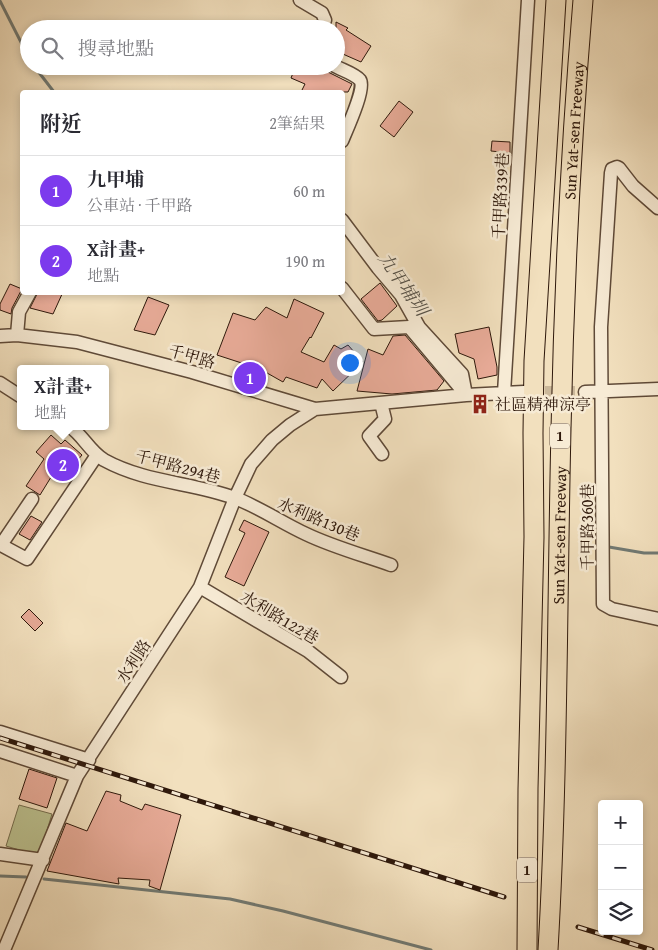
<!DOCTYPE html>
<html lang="zh-TW">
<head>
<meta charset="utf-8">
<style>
	:root { --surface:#fff; --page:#f2f2f3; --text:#2b2b33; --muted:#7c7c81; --line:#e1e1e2; --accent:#7c3aed }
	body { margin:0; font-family:"Gentium Book Plus","Noto Serif TC",serif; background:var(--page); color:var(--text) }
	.controls { position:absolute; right:15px; bottom:15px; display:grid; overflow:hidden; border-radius:5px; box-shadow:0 2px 8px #0003 }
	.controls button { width:45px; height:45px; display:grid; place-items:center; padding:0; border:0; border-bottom:1px solid var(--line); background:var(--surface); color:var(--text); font:25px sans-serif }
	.you { position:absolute; left:349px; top:362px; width:18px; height:18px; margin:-12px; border:4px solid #fff; border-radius:50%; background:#1a73e8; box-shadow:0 0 0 8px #1a73e833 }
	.badge { display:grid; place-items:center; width:32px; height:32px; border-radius:50%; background:var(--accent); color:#fff; font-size:16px; font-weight:700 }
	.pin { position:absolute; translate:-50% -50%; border:2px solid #fff; box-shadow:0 1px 5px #0006 }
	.popup { position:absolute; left:17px; top:365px; width:92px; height:65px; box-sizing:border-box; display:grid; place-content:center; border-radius:5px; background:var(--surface); filter:drop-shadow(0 1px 4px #0005); font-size:16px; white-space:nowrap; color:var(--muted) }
	.popup b { font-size:19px; color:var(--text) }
	.popup::after { content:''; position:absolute; left:50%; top:100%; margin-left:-10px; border:10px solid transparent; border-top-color:var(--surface) }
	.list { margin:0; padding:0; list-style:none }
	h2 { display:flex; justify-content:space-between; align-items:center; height:65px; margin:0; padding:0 20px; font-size:21px }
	h2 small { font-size:16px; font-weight:400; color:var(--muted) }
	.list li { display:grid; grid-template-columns:32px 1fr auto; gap:15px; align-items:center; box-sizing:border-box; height:70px; padding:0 20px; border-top:1px solid var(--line) }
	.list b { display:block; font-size:19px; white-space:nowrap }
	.list p { margin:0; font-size:16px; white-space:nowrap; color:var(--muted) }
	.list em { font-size:16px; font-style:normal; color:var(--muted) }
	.icon { flex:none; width:28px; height:28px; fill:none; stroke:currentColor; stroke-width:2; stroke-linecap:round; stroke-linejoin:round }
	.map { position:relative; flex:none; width:658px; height:950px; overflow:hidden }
	.search { position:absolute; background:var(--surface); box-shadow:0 2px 8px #0003; left:20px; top:20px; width:325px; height:55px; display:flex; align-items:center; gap:12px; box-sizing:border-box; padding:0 18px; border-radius:28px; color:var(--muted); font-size:19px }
	.panel { position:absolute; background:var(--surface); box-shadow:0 2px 8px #0003; left:20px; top:90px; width:325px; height:205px; border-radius:5px }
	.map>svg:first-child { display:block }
	.green { fill:#bcc290; stroke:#756d4e }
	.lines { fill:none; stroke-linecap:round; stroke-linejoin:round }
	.stream { stroke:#717a74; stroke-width:3 }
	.building { fill:#e8ab98; stroke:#2e180b }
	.minor-tunnel { stroke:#cbb89a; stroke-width:12; stroke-dasharray:12 6; stroke-linecap:butt }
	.minor-casing { stroke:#5f4a38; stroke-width:15 }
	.highway-casing { stroke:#2e180b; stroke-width:21 }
	.minor { stroke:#f7ebd5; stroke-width:12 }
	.highway { stroke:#f2e0be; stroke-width:19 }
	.rail-casing { stroke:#2e180b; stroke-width:5 }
	.rail { stroke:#f7ebd5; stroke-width:3; stroke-dasharray:9; stroke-linecap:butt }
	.labels { text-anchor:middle; stroke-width:5; stroke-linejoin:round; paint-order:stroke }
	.shield { fill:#f7ebd5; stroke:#6a5748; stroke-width:1 }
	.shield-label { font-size:15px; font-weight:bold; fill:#2e180b }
	.street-label { font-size:16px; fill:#2e180b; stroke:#f7ebd5 }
	.poi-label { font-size:16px; fill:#2e180b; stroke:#f7ebd5; text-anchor:start }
	.water-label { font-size:18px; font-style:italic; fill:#555148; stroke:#f7ebd5 }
</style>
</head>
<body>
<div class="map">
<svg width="658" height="950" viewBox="0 0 658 950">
	<rect width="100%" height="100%" fill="#f2e0be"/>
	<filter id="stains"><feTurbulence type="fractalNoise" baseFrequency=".004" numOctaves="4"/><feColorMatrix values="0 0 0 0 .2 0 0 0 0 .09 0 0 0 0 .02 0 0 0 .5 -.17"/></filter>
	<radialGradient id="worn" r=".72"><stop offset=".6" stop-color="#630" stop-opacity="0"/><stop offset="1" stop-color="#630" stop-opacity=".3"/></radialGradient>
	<path class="green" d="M 19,805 L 52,814 L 39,856 L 6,846 Z"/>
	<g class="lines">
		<path class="stream" d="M 0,1 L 29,58
			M 34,66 L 54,92
			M 609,547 L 644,553 L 658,553
			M 0,876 L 26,877
			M 44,879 L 230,899 L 283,911 L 431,950"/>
	</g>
	<path class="building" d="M 336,22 L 348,28 L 346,30 L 371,46 L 361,62 L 336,51 Z
		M 296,66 L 316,66 L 352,84 L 348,92 L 301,92 L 305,84 L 291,78 Z
		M 399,101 L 413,112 L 394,137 L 380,126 Z
		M 492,141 L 510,142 L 510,153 L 491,151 Z
		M 380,283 L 397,306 L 382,320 L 378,321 L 361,299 Z
		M 10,284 L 22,289 L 12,308 L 11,314 L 0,310 L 0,304 Z
		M 38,292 L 63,292 L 53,314 L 30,308 Z
		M 148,297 L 169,305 L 155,335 L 134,330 Z
		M 294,299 L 324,313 L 311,338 L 310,337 L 301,352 L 324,362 L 334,345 L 341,349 L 348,345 L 363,362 L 333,391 L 322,379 L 317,388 L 286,377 L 283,382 L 260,369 L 217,355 L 233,313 L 255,320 L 266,307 L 287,318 Z
		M 489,327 L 497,367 L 497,375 L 478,379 L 474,359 L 459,353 L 455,334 Z
		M 405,335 L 444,381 L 437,390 L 392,394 L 357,391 L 368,349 L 383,355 L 393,336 Z
		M 51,435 L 61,444 L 65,440 L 82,455 L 64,476 L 56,469 L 40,495 L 26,486 L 44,459 L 36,452 Z
		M 31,516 L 42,522 L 30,540 L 19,534 Z
		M 244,520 L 269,532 L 244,586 L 225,577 L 245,533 L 239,530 Z
		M 29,609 L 43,623 L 35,631 L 21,617 Z
		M 29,769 L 57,778 L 47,808 L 19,799 Z
		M 106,791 L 121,795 L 120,801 L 142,810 L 145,804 L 181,815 L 160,890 L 149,886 L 150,880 L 118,878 L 119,884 L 47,871 L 66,823 L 87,831 Z"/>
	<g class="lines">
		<path class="minor-tunnel" d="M 527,392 L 585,392"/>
		<defs>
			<path id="minor" d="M 300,0 L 322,13 L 325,20 L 322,29
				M 335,66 C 342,70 355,74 360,80 C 366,88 346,131 342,141
				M 658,208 L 633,186 L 619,168 L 617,167 L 612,169 L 611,173 L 601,327 L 603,604 L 612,609 L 658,619
				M 342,220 L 378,268 L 401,295 L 419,327 L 462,374 L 466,395
				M 342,288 L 374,329 L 409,327 L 466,395
				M 17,335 L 19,312 L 30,292
				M 0,336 L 17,335 L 77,342 L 192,372 L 315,409 L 466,395 L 524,392
				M 0,383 L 20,396
				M 585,392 L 658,389
				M 504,393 L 528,0
				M 381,403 L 385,419 L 369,436 L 382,454
				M 69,426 C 83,435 89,451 104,460 C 146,483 191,482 235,498 C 259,507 282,523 306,534 C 333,547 363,555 391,565
				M 32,499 L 1,545 L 27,559 L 97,455
				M 200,587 L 308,651 L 341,677
				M 0,732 L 89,760
				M 0,751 L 77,776
				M 0,854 L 43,860
				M 4,950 L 77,776 L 200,587 L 235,498 L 251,464 L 272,440 L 290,425 L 315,409"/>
			<g id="highway">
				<path d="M 527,950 L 528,789 L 534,537 L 533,433 L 534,361 L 556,0"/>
				<path id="s1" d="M 548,950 C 558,777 557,603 561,429 C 564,286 571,143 583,0"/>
			</g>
		</defs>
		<use href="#minor" class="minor-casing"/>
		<use href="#highway" class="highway-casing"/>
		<use href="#minor" class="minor"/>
		<use href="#highway" class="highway"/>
		<defs>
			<path id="rail" d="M 0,738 L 504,897
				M 578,927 L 652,950"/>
		</defs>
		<use href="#rail" class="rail-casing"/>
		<use href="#rail" class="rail"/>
	</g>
	<defs>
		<symbol id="building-bare" viewBox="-9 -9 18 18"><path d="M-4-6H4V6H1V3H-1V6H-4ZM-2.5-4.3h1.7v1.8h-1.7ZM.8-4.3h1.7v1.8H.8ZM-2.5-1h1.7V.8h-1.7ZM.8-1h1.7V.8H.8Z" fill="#8f2418" stroke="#f7ebd5" stroke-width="2.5" paint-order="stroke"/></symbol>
	</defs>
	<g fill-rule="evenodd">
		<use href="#building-bare" x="466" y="390" width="28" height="28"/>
	</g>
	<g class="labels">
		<g class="shield">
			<rect x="550" y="423.5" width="20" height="25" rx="4"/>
			<rect x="517" y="857.5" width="20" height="25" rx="4"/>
		</g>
		<g class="shield-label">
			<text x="560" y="441">1</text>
			<text x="527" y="875">1</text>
		</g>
		<g class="street-label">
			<text dy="6" stroke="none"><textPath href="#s1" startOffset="820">Sun Yat-sen Freeway</textPath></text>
			<text transform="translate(500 196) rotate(-87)" y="6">千甲路339巷</text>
			<text transform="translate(192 356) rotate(16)" y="6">千甲路</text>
			<text transform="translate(178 466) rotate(15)" y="6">千甲路294巷</text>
			<text transform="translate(319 519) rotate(23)" y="6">水利路130巷</text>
			<text transform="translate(587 527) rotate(-90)" y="6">千甲路360巷</text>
			<text dy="6" stroke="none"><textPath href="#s1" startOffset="415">Sun Yat-sen Freeway</textPath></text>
			<text transform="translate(280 617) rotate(31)" y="6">水利路122巷</text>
			<text transform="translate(133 661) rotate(-57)" y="6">水利路</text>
		</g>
		<g class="poi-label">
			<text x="495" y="410">社區精神涼亭</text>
		</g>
		<g class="water-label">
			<text transform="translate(403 284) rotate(55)" y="6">九甲埔圳</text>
		</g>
	</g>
	<rect width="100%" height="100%" filter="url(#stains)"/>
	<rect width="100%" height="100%" fill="url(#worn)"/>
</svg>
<div class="controls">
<button>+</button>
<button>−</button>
<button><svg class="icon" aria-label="layers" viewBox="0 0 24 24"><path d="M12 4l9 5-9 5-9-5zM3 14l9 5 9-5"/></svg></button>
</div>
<div class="you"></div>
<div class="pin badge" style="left:250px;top:378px">1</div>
<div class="pin badge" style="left:63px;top:465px">2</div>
<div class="popup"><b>X計畫+</b>地點</div>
<div class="search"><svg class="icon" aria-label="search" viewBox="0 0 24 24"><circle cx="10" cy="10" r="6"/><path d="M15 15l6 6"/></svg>搜尋地點</div>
<section class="panel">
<h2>附近<small>2筆結果</small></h2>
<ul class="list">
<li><span class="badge">1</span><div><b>九甲埔</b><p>公車站 · 千甲路</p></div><em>60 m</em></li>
<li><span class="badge">2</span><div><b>X計畫+</b><p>地點</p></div><em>190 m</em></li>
</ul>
</section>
</div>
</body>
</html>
